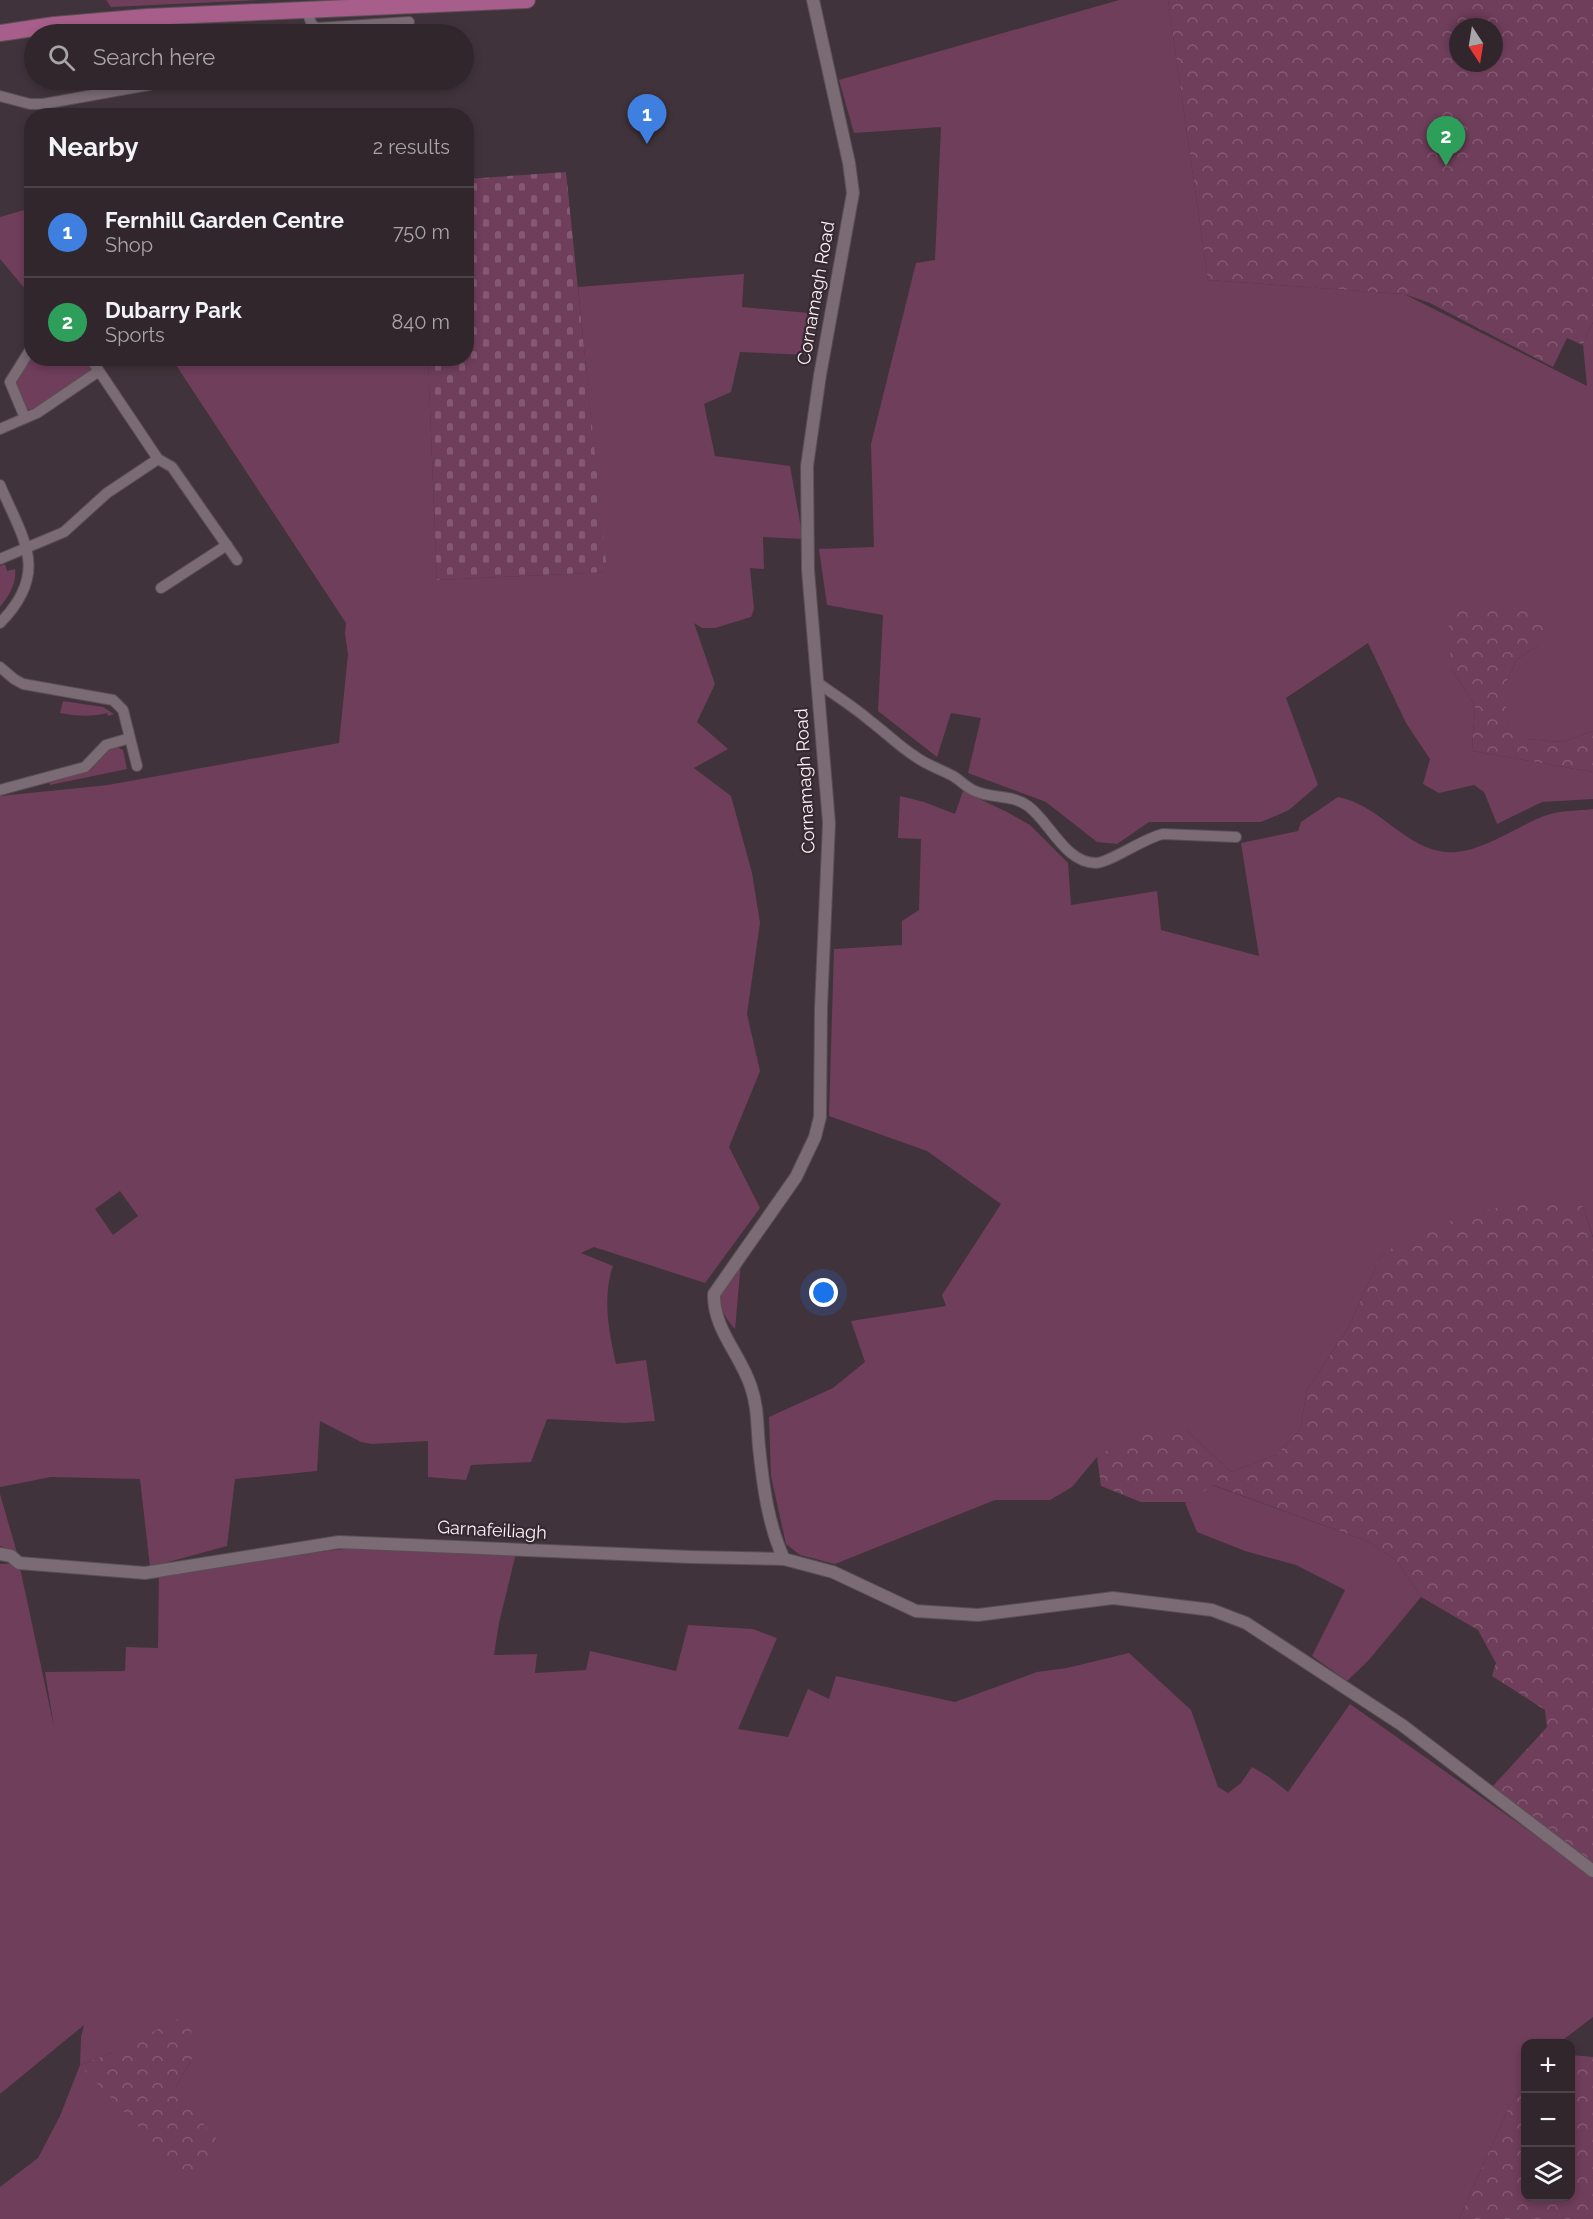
<!DOCTYPE html>
<html lang="en">
<head>
<meta charset="utf-8">
<style>
	:root { --surface:#31262c; --page:#3d3238; --text:#f1f3f6; --muted:#a8a5a9; --line:#4c4348; --accent:#95b2f1 }
	body { margin:0; font-family:Raleway,sans-serif; background:var(--page); color:var(--text) }
	.controls { position:absolute; right:18px; bottom:18px; display:grid; overflow:hidden; border-radius:12px; box-shadow:0 3px 9px #0003 }
	.controls button { width:54px; height:54px; display:grid; place-items:center; padding:0; border:0; border-bottom:2px solid var(--line); background:var(--surface); color:var(--text); font:30px sans-serif }
	.compass { position:absolute; left:1449px; top:18px; width:54px; height:54px; border-radius:50%; background:var(--surface); box-shadow:0 3px 9px #0003; rotate:168deg }
	.you { position:absolute; left:824px; top:1293px; width:21px; height:21px; margin:-15px; border:4px solid #fff; border-radius:50%; background:#1a73e8; box-shadow:0 0 0 9px #1a73e833 }
	.badge { display:grid; place-items:center; width:39px; height:39px; border-radius:50%; background:var(--accent); color:#fff; font-size:20px; font-weight:700 }
	.pin { position:absolute; translate:-50% -50px; filter:drop-shadow(0 2px 3px #0008) }
	.pin::after { content:''; position:absolute; top:32px; width:21px; height:18px; background:inherit; clip-path:polygon(0 0,100% 0,50% 100%) }
	.list { margin:0; padding:0; list-style:none }
	h2 { display:flex; justify-content:space-between; align-items:center; height:78px; margin:0; padding:0 24px; font-size:26px }
	h2 small { font-size:20px; font-weight:400; color:var(--muted) }
	.list li { display:grid; grid-template-columns:39px 1fr auto; gap:18px; align-items:center; box-sizing:border-box; height:90px; padding:0 24px; border-top:2px solid var(--line) }
	.list b { display:block; font-size:22px; white-space:nowrap }
	.list p { margin:0; font-size:20px; white-space:nowrap; color:var(--muted) }
	.list em { font-size:20px; font-style:normal; color:var(--muted) }
	.icon { flex:none; width:33px; height:33px; fill:none; stroke:currentColor; stroke-width:2; stroke-linecap:round; stroke-linejoin:round }
	.map { position:relative; flex:none; width:1593px; height:2219px; overflow:hidden }
	.search { position:absolute; background:var(--surface); box-shadow:0 3px 9px #0003; left:24px; top:24px; width:450px; height:66px; display:flex; align-items:center; gap:15px; box-sizing:border-box; padding:0 21px; border-radius:33px; color:var(--muted); font-size:22px }
	.panel { position:absolute; background:var(--surface); box-shadow:0 3px 9px #0003; left:24px; top:108px; width:450px; height:258px; border-radius:24px }
	.map>svg:first-child { display:block }
	.green { fill:#6f3e5b; fill-rule:evenodd }
	.forest { fill:url(#forest-crowns); fill-rule:evenodd }
	.cemetery { fill:url(#cemetery-stones) }
	.lines { fill:none; stroke-linecap:round; stroke-linejoin:round }
	.minor-casing { stroke:#5a4f55; stroke-width:12 }
	.tertiary-casing { stroke:#5a4f55; stroke-width:14 }
	.primary-casing { stroke:#5a4f55; stroke-width:18 }
	.minor { stroke:#7b6b74; stroke-width:10 }
	.tertiary { stroke:#7b6b74; stroke-width:12 }
	.primary { stroke:#a75e8b; stroke-width:16 }
	.labels { text-anchor:middle; stroke-width:4.5; stroke-linejoin:round; paint-order:stroke }
	.street-label { font-size:18px; fill:#fbf2f7; stroke:#372930 }
</style>
</head>
<body>
<div class="map">
<svg width="1593" height="2219" viewBox="0 0 1593 2219">
	<defs>
		<pattern id="forest-crowns" width="20" height="18" patternUnits="userSpaceOnUse" patternTransform="scale(1.5)"><rect width="20" height="18" fill="#6f3e5b"/><path d="M2 6a3 3 0 1 1 6 0M12 15a3 3 0 1 1 6 0" fill="none" stroke="#845a73"/></pattern>
		<pattern id="cemetery-stones" width="16" height="16" patternUnits="userSpaceOnUse" patternTransform="scale(1.5)"><rect width="16" height="16" fill="#6f3e5b"/><path d="M2 7V4a2 2 0 0 1 4 0v3zM10 15v-3a2 2 0 0 1 4 0v3z" fill="#845a73"/></pattern>
	</defs>
	<rect width="100%" height="100%" fill="#41333b"/>
	<path class="green" d="M 106,0 L 261,0 L 111,7 Z
		M 1119,0 L 1168,0 L 1208,280 L 1404,294 L 1587,386 L 1583,345 L 1593,322 L 1593,731 L 1562,742 L 1525,739 L 1506,722 L 1506,683 L 1517,659 L 1539,645 L 1452,669 L 1475,706 L 1472,751 L 1593,772 L 1593,799 L 1542,802 L 1497,824 L 1484,792 L 1474,785 L 1439,793 L 1423,784 L 1430,759 L 1406,723 L 1368,643 L 1286,698 L 1318,785 L 1289,810 L 1261,822 L 1149,822 L 1117,844 L 1097,842 L 1046,802 L 968,773 L 981,718 L 951,713 L 937,757 L 878,711 L 883,615 L 827,605 L 819,549 L 874,547 L 871,444 L 916,263 L 935,260 L 941,127 L 854,133 L 839,80 Z
		M 31,208 L 32,208 L 31,296 L 0,259 L 0,217 Z
		M 744,274 L 742,307 L 819,314 L 810,355 L 740,352 L 731,392 L 704,404 L 715,456 L 790,466 L 803,539 L 763,537 L 764,569 L 750,568 L 754,609 L 751,617 L 715,628 L 702,628 L 694,623 L 715,684 L 697,722 L 728,749 L 694,768 L 731,796 L 752,873 L 760,923 L 747,1014 L 760,1071 L 729,1147 L 760,1208 L 705,1283 L 594,1247 L 581,1253 L 613,1266 C 602,1298 609,1332 616,1364 L 646,1360 L 655,1421 L 625,1423 L 547,1419 L 531,1462 L 471,1465 L 466,1480 L 428,1477 L 428,1441 L 372,1444 L 361,1442 L 320,1421 L 317,1471 L 235,1479 L 227,1546 L 150,1567 L 140,1479 L 51,1477 L 0,1487 L 0,796 L 108,785 L 339,743 L 348,654 L 345,634 L 346,623 L 172,359 L 428,359 L 437,580 L 606,572 L 578,287 ZM 120,1191 L 138,1216 L 113,1235 L 95,1209 Z
		M 31,355 L 32,358 L 84,359 L 90,367 L 90,371 C 76,381 42,410 26,410 L 15,384 Z
		M 5,564 L 7,571 L 15,569 C 17,583 9,596 0,607 L 0,566 Z
		M 63,701 L 103,707 L 114,714 L 108,716 L 107,713 C 92,717 77,716 60,713 Z
		M 116,746 L 123,750 L 127,769 L 50,785 L 49,783 L 85,772 L 92,769 L 105,752 Z
		M 963,791 L 1007,812 L 1030,825 L 1068,863 L 1071,905 L 1157,891 L 1161,930 L 1259,956 L 1241,843 L 1298,831 L 1301,822 L 1338,797 C 1377,804 1401,843 1439,851 C 1474,859 1515,826 1547,815 C 1561,810 1579,811 1593,809 L 1593,1237 L 1583,1206 L 1382,1253 L 1348,1328 L 1307,1390 L 1300,1430 L 1276,1455 L 1231,1472 L 1186,1430 L 1097,1457 L 1072,1487 L 1050,1500 L 995,1500 L 835,1564 L 800,1555 L 786,1544 L 771,1476 L 769,1417 L 833,1388 L 865,1362 L 851,1321 L 946,1306 L 942,1295 L 1001,1204 L 927,1151 L 829,1116 L 834,949 L 902,945 L 902,921 L 919,910 L 921,839 L 898,838 L 900,796 L 924,802 L 955,814 Z
		M 741,1262 L 735,1329 C 709,1300 723,1289 741,1262 Z
		M 1212,1485 L 1370,1542 L 1398,1562 L 1421,1597 L 1368,1661 L 1347,1681 L 1312,1656 L 1345,1590 L 1296,1565 L 1245,1551 L 1197,1532 L 1185,1503 Z
		M 0,1494 L 17,1553 L 0,1546 Z
		M 344,1549 L 517,1549 L 499,1623 L 494,1655 L 537,1654 L 535,1673 L 586,1670 L 590,1651 L 676,1671 L 688,1625 L 753,1629 L 777,1638 L 738,1729 L 788,1737 L 808,1689 L 829,1699 L 836,1676 L 955,1702 L 1037,1672 L 1067,1668 L 1129,1653 L 1191,1710 L 1218,1787 L 1228,1793 L 1241,1783 L 1252,1767 L 1269,1777 L 1288,1792 L 1350,1704 L 1593,1876 L 1593,2017 L 1559,2043 L 1526,2044 L 1525,2084 L 1509,2107 L 1459,2219 L 0,2219 L 0,2187 L 38,2158 L 60,2116 L 80,2065 L 81,2037 L 84,2025 L 0,2094 L 0,1564 L 19,1563 L 54,1727 L 45,1672 L 125,1671 L 126,1647 L 158,1648 L 159,1572 ZM 113,2052 L 193,2057 L 174,2090 L 80,2065 Z"/>
	<path class="forest" d="M 1168,0 L 1593,0 L 1593,322 L 1583,345 L 1567,338 L 1553,367 L 1430,303 L 1404,294 L 1208,280 ZM 1458,27 L 1494,27 L 1494,63 L 1458,63 Z
		M 1496,605 L 1541,615 L 1552,629 L 1539,645 L 1517,659 L 1506,683 L 1506,722 L 1526,739 L 1562,742 L 1593,731 L 1593,772 L 1472,751 L 1475,706 L 1452,669 L 1448,636 L 1450,618 L 1461,609 Z
		M 1516,1203 L 1583,1206 L 1593,1238 L 1593,1865 L 1569,1849 L 1493,1786 L 1547,1727 L 1545,1710 L 1492,1676 L 1496,1663 L 1478,1630 L 1421,1597 L 1398,1562 L 1370,1542 L 1213,1485 L 1188,1502 L 1141,1502 L 1101,1486 L 1097,1457 L 1147,1425 L 1186,1430 L 1231,1472 L 1276,1455 L 1300,1430 L 1307,1390 L 1348,1328 L 1382,1253 L 1459,1217 Z
		M 190,2013 L 193,2057 L 174,2090 L 227,2151 L 189,2180 L 80,2065 L 113,2052 Z
		M 1571,2055 L 1593,2057 L 1593,2219 L 1459,2219 L 1509,2107 L 1525,2084 L 1526,2196 L 1570,2196 Z"/>
	<path class="cemetery" d="M 566,172 L 607,572 L 437,580 L 428,359 L 466,358 L 467,179 Z"/>
	<g class="lines">
		<defs>
			<path id="minor" d="M 306,9 L 312,25 L 317,28 L 409,22
				M 103,20 L 110,34
				M 149,85 L 172,80
				M 0,96 L 30,104 L 43,104 L 149,85 L 144,80
				M 25,418 L 10,382 L 32,347
				M 0,429 L 37,413 L 99,371 L 90,358
				M 158,459 L 172,467 L 237,560
				M 0,485 C 24,541 50,572 0,623
				M 0,559 L 64,532 L 107,493 L 158,459 L 99,371
				M 161,588 L 227,545
				M 0,667 L 14,679 L 23,684 L 113,700 L 123,710 L 130,738 L 106,745 L 85,767 L 0,790
				M 817,682 C 834,695 853,706 869,720 C 885,732 899,746 916,757 C 927,765 940,769 953,776 C 960,780 967,788 975,791 C 992,799 1012,794 1028,806 C 1050,822 1065,863 1096,863 C 1109,863 1144,838 1163,834 L 1236,837
				M 130,738 L 137,766"/>
			<path id="tertiary" d="M 0,1554 L 11,1556 L 19,1563 L 145,1573 L 339,1542 L 691,1557 L 784,1559 L 833,1572 L 916,1611 L 978,1615 L 1113,1598 L 1212,1610 L 1246,1623 L 1402,1725 L 1593,1871
				M 784,1559 C 768,1525 763,1485 759,1447 C 757,1426 758,1407 751,1387 C 741,1355 713,1329 714,1294 L 796,1177 L 815,1137 L 820,1117 L 821,1008 L 829,823 L 808,570 L 807,466 L 820,375 L 853,193 L 849,163 L 813,0"/>
			<path id="primary" d="M 0,33 L 54,25 L 147,17 L 527,0"/>
		</defs>
		<use href="#minor" class="minor-casing"/>
		<use href="#tertiary" class="tertiary-casing"/>
		<use href="#primary" class="primary-casing"/>
		<use href="#minor" class="minor"/>
		<use href="#tertiary" class="tertiary"/>
		<use href="#primary" class="primary"/>
	</g>
	<g class="labels">
		<g class="street-label">
			<text transform="translate(816 293) rotate(-80)" y="6">Cornamagh Road</text>
			<text transform="translate(805 781) rotate(-93)" y="6">Cornamagh Road</text>
			<text transform="translate(492 1530) rotate(3)" y="6">Garnafeiliagh</text>
		</g>
	</g>
</svg>
<div class="controls">
<button>+</button>
<button>−</button>
<button><svg class="icon" aria-label="layers" viewBox="0 0 24 24"><path d="M12 4l9 5-9 5-9-5zM3 14l9 5 9-5"/></svg></button>
</div>
<svg class="compass" viewBox="-18 -18 36 36"><path d="M0-13l5 13h-10z" fill="#e53935"/><path d="M0 13l5-13h-10z" fill="#a8a5a9"/></svg>
<div class="you"></div>
<div class="pin badge" style="left:647px;top:144px;background:#3f7fe0">1</div>
<div class="pin badge" style="left:1446px;top:166px;background:#2e9e5b">2</div>
<div class="search"><svg class="icon" aria-label="search" viewBox="0 0 24 24"><circle cx="10" cy="10" r="6"/><path d="M15 15l6 6"/></svg>Search here</div>
<section class="panel">
<h2>Nearby<small>2 results</small></h2>
<ul class="list">
<li><span class="badge" style="background:#3f7fe0">1</span><div><b>Fernhill Garden Centre</b><p>Shop</p></div><em>750 m</em></li>
<li><span class="badge" style="background:#2e9e5b">2</span><div><b>Dubarry Park</b><p>Sports</p></div><em>840 m</em></li>
</ul>
</section>
</div>
</body>
</html>
